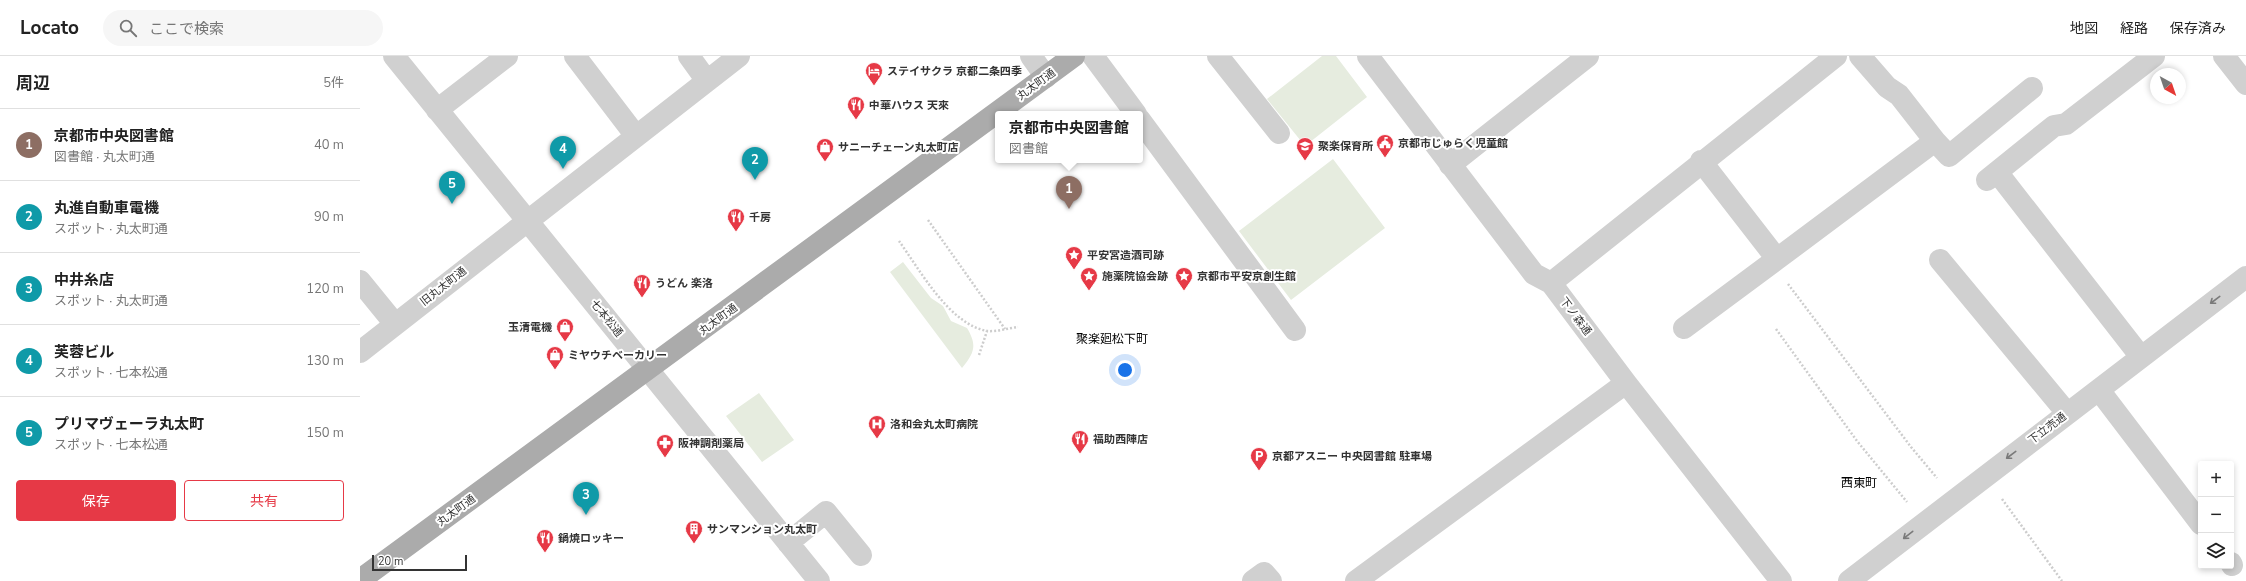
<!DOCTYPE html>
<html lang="ja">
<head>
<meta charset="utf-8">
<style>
	:root { --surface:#fff; --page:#f6f6f6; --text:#222; --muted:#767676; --line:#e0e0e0; --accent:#e63946 }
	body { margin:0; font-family:"Nunito Sans","Noto Sans JP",sans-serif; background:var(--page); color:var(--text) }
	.controls { position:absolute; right:12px; bottom:12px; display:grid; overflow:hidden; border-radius:4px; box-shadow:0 2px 6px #0003 }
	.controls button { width:36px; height:36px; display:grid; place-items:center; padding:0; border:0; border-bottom:1px solid var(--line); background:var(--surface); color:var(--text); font:20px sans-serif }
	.compass { position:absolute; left:1790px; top:12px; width:36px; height:36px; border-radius:50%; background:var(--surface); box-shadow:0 2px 6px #0003; rotate:140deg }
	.scale { position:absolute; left:12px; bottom:10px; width:95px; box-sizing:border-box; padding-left:4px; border:2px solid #333; border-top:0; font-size:11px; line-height:14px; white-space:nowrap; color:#333; -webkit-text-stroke:3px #fff; paint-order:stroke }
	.you { position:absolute; left:765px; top:314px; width:14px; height:14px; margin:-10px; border:3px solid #fff; border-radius:50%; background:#1a73e8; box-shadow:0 0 0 6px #1a73e833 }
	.badge { display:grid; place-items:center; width:26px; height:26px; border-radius:50%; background:var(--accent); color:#fff; font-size:13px; font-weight:700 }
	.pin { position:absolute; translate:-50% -33px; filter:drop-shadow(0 1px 2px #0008) }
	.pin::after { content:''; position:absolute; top:21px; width:14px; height:12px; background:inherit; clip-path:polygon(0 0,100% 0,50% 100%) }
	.popup { position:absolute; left:635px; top:55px; width:148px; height:52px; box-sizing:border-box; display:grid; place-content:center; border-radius:4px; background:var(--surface); filter:drop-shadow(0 1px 3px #0005); font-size:13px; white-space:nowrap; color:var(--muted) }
	.popup b { font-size:15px; color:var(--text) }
	.popup::after { content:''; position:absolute; left:50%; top:100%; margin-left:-8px; border:8px solid transparent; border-top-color:var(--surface) }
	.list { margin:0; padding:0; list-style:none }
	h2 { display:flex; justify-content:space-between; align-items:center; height:52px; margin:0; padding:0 16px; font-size:17px }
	h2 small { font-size:13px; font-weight:400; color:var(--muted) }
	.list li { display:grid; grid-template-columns:26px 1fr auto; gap:12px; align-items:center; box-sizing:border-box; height:72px; padding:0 16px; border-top:1px solid var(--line) }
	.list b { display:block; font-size:15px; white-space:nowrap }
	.list p { margin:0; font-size:13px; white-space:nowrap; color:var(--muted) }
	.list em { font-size:13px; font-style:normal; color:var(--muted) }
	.actions { display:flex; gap:8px; padding:12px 16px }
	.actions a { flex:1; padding:9px 0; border:1px solid var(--accent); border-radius:4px; text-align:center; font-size:14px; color:var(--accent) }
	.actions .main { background:var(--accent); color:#fff }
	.icon { flex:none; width:22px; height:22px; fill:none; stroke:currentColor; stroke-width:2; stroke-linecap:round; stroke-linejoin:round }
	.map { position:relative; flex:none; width:1886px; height:525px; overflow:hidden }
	header { display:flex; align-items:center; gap:24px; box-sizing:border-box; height:56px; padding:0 20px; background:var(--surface); border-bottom:1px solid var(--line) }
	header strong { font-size:19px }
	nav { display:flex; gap:22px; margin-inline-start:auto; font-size:14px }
	.search { width:280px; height:36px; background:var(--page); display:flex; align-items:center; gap:10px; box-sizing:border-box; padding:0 14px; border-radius:22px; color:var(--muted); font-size:15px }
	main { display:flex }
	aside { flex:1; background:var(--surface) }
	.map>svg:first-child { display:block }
	.green { fill:#e6ecdf }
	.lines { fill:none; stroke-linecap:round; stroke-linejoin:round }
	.path { stroke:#cdcdcd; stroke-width:2.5; stroke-dasharray:2 2; stroke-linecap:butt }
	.minor { stroke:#d0d0d0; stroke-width:22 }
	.major { stroke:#ababab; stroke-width:22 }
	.oneway { stroke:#7a7a7a }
	.labels { text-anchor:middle; stroke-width:4; stroke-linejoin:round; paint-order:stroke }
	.poi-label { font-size:11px; font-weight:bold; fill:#333; stroke:#fff; text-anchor:start }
	.street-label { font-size:11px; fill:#333; stroke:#fff }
	.neighbourhood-label { font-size:12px; fill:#000; stroke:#fff }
</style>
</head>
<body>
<header>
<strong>Locato</strong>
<div class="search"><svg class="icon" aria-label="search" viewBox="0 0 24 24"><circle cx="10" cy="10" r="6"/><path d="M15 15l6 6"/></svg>ここで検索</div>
<nav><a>地図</a><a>経路</a><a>保存済み</a></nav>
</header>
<main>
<aside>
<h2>周辺<small>5件</small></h2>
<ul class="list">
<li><span class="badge" style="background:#8d6e63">1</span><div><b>京都市中央図書館</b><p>図書館 · 丸太町通</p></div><em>40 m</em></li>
<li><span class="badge" style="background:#0f9aa8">2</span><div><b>丸進自動車電機</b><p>スポット · 丸太町通</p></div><em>90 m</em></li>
<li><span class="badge" style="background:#0f9aa8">3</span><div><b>中井糸店</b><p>スポット · 丸太町通</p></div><em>120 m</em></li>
<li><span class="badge" style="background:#0f9aa8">4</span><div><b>芙蓉ビル</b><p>スポット · 七本松通</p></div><em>130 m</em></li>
<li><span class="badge" style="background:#0f9aa8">5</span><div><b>プリマヴェーラ丸太町</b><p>スポット · 七本松通</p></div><em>150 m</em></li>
</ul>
<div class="actions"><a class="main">保存</a><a>共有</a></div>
</aside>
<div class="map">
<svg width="1886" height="525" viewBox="0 0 1886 525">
	<rect width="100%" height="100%" fill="#fff"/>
	<path class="green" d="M 962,0 L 976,0 L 1007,41 L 945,90 L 907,43 Z
		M 973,103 L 1025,172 L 931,244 L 879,175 Z
		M 543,206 L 571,242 L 583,250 L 591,265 L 607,272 C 617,289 615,296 602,312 L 530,216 Z
		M 399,337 L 434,384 L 402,406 L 366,360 Z"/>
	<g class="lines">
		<path class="path" d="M 568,164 L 645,273
			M 539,185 C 560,214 589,268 627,275 C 636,276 649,272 658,271
			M 1428,228 L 1551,391 L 1577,422
			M 1416,273 L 1497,385 L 1547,446
			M 619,299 L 627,275
			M 1642,443 L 1702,525"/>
		<path class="minor" d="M 34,0 L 459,525
			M 215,0 L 276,80
			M 329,0 L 347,25
			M 671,0 L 686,21
			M 733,0 L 776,58
			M 858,0 L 919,77
			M 1008,0 L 1174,218 L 1191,227 L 1266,327 L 1421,525
			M 1864,0 L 1886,28
			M 77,54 L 147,0
			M 780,64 L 935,274
			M 1575,85 L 1589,100 L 1672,32
			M 1341,105 L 1417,203 L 1575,85 L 1539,39 L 1527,31 L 1500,0
			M 1090,109 L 1228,0
			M 1637,116 L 1781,301
			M 1627,124 L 1694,70 L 1706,68 L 1794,0
			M 1580,204 L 1707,357
			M 0,225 L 35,268
			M 1191,227 L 1476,0
			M 1324,272 L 1417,203
			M 0,296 L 379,0
			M 1739,334 L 1841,468
			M 428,487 L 466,456 L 501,499
			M 1871,507 L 1872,509
			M 893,525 L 904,517 L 911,525
			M 996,525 L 1266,327
			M 1489,525 L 1886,221"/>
		<path class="major" d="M 0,524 L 714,0"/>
	</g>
	<defs><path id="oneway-shaft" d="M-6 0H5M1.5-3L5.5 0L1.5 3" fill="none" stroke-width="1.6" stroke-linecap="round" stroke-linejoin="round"/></defs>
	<g class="oneway">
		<use href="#oneway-shaft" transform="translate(1855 244) rotate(143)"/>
		<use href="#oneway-shaft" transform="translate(1651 399) rotate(143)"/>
		<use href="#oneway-shaft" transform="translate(1548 479) rotate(142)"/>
	</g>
	<defs>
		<symbol id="hotel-pin" viewBox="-11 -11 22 30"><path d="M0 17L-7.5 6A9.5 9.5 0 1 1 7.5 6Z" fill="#e63946" stroke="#fff"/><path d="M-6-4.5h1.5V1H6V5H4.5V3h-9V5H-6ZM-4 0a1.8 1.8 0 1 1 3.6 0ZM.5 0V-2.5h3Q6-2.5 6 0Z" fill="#fff"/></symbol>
		<symbol id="restaurant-pin" viewBox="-11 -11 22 30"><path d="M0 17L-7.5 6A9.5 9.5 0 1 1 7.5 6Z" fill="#e63946" stroke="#fff"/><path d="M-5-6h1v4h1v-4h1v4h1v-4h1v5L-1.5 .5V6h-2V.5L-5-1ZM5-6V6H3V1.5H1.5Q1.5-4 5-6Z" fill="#fff"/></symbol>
		<symbol id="civic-pin" viewBox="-11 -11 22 30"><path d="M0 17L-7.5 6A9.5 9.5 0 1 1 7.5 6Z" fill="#e63946" stroke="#fff"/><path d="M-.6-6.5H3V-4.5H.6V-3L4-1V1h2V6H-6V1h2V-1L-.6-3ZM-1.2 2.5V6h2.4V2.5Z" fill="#fff"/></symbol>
		<symbol id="school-pin" viewBox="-11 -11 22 30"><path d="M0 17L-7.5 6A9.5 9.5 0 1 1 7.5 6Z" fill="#e63946" stroke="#fff"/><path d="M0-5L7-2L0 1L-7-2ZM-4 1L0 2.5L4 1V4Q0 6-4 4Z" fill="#fff"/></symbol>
		<symbol id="shop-pin" viewBox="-11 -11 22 30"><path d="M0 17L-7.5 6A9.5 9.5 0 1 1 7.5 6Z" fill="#e63946" stroke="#fff"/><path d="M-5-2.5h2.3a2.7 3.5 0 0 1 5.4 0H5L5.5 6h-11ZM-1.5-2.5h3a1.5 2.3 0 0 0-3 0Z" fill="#fff"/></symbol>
		<symbol id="sight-pin" viewBox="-11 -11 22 30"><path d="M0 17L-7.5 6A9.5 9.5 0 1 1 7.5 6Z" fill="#e63946" stroke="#fff"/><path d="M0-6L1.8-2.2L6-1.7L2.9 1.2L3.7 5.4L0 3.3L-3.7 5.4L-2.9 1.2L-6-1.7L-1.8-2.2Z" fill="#fff"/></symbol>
		<symbol id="hospital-pin" viewBox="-11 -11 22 30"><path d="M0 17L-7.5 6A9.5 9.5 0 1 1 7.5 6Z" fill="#e63946" stroke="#fff"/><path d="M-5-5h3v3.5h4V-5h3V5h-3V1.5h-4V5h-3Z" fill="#fff"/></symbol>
		<symbol id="pharmacy-pin" viewBox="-11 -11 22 30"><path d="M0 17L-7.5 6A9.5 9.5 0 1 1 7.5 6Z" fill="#e63946" stroke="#fff"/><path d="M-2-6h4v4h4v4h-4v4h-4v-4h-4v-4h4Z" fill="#fff"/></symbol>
		<symbol id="parking-pin" viewBox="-11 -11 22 30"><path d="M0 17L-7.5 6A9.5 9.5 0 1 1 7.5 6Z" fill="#e63946" stroke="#fff"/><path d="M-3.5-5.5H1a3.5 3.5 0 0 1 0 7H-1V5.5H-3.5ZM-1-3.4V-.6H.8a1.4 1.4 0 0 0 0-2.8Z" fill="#fff"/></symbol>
		<symbol id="building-pin" viewBox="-11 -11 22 30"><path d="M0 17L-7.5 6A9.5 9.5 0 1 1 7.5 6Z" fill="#e63946" stroke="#fff"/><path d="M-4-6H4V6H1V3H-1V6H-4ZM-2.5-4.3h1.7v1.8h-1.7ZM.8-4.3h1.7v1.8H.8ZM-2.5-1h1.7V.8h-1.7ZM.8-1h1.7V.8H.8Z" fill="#fff"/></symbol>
	</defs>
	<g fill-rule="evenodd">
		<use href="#hotel-pin" x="504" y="5" width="20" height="27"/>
		<use href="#restaurant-pin" x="486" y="39" width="20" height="27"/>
		<use href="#civic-pin" x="1015" y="77" width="20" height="27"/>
		<use href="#school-pin" x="935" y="80" width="20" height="27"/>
		<use href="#shop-pin" x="455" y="81" width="20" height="27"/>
		<use href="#restaurant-pin" x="366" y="151" width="20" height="27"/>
		<use href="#sight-pin" x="704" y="189" width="20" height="27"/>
		<use href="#sight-pin" x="719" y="210" width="20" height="27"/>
		<use href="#sight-pin" x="814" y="210" width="20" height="27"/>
		<use href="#restaurant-pin" x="272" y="217" width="20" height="27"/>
		<use href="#shop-pin" x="195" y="261" width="20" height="27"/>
		<use href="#shop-pin" x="185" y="289" width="20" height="27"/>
		<use href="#hospital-pin" x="507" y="358" width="20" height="27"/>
		<use href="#restaurant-pin" x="710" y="373" width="20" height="27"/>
		<use href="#pharmacy-pin" x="295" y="377" width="20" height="27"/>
		<use href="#parking-pin" x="889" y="390" width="20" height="27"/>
		<use href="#building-pin" x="324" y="463" width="20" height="27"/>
		<use href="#restaurant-pin" x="175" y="472" width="20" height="27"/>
	</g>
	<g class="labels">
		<g class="poi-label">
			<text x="527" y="19">ステイサクラ 京都二条四季</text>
			<text x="509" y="53">中華ハウス 天來</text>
			<text x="1038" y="91">京都市じゅらく児童館</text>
			<text x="958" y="94">聚楽保育所</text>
			<text x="478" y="95">サニーチェーン丸太町店</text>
			<text x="389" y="165">千房</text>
			<text x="727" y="203">平安宮造酒司跡</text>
			<text x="742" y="224">施薬院協会跡</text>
			<text x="837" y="224">京都市平安京創生館</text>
			<text x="295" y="231">うどん 楽洛</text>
			<text x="192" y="275" text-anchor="end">玉清電機</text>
			<text x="208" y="303">ミヤウチベーカリー</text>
			<text x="530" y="372">洛和会丸太町病院</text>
			<text x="733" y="387">福助西陣店</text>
			<text x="318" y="391">阪神調剤薬局</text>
			<text x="912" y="404">京都アスニー 中央図書館 駐車場</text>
			<text x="347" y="477">サンマンション丸太町</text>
			<text x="198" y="486">鍋焼ロッキー</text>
		</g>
		<g class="street-label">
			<text transform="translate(676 28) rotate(-36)" y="4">丸太町通</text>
			<text transform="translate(83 230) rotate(-38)" y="4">旧丸太町通</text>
			<text transform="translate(1216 260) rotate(53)" y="4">下ノ森通</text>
			<text transform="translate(247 262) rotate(51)" y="4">七本松通</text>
			<text transform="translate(358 263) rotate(-36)" y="4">丸太町通</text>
			<text transform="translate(1687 372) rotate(-37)" y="4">下立売通</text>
			<text transform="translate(96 454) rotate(-36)" y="4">丸太町通</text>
		</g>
		<g class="neighbourhood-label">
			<text x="752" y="287">聚楽廻松下町</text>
			<text x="1499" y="431">西東町</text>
		</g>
	</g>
</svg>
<div class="controls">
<button>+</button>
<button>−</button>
<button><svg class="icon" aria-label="layers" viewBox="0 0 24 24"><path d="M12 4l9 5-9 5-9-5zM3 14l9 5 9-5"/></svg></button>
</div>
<svg class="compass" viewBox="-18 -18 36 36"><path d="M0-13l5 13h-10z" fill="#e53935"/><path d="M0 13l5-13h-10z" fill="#767676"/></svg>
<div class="scale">20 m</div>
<div class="you"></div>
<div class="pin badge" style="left:709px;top:153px;background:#8d6e63">1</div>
<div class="popup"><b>京都市中央図書館</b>図書館</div>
<div class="pin badge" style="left:395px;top:124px;background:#0f9aa8">2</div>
<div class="pin badge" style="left:226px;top:459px;background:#0f9aa8">3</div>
<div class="pin badge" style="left:203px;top:113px;background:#0f9aa8">4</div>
<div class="pin badge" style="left:92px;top:148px;background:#0f9aa8">5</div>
</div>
</main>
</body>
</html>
